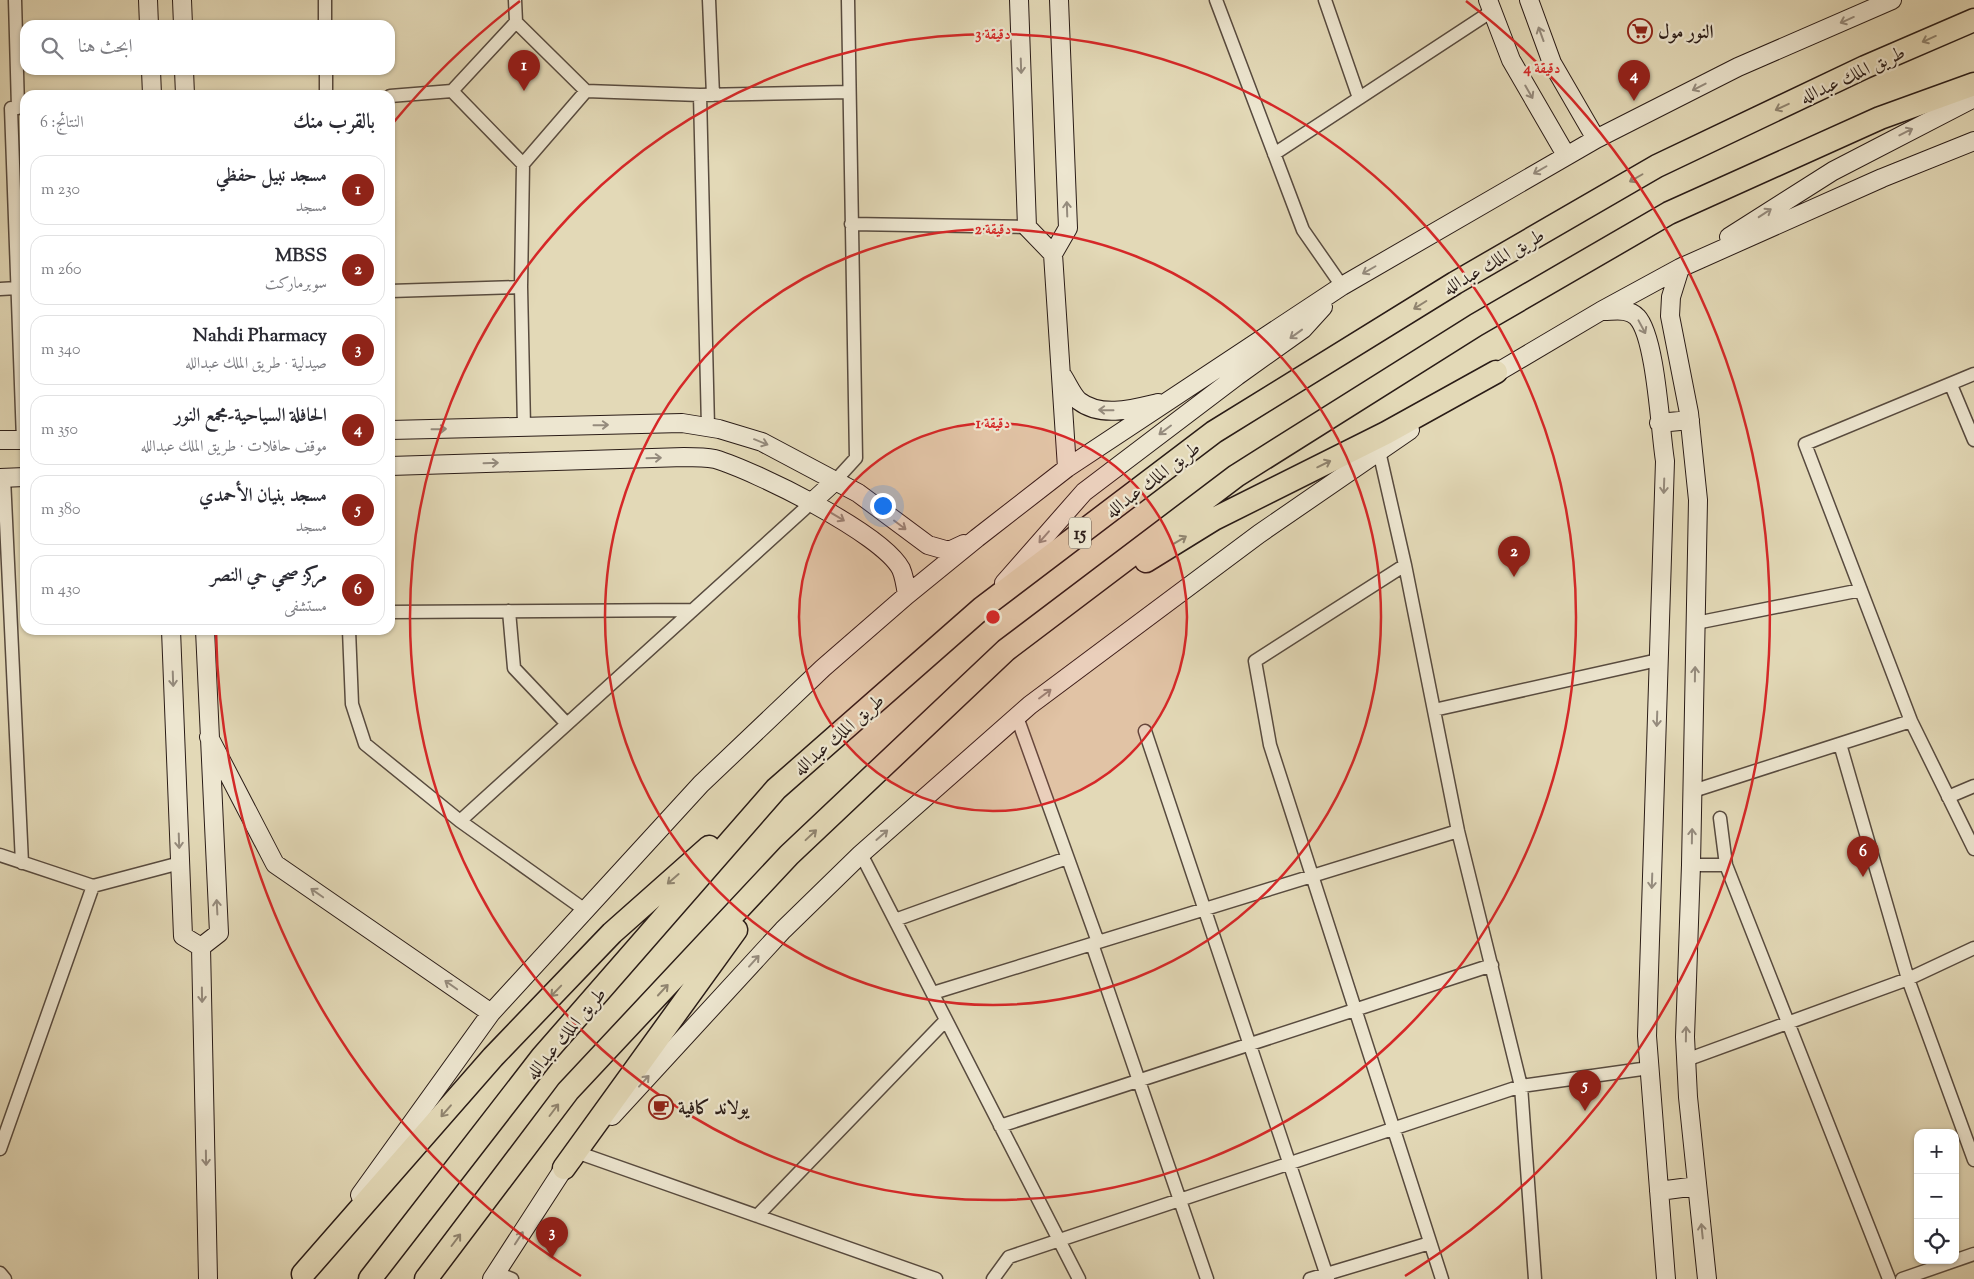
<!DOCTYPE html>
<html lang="ar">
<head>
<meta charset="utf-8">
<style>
	:root { --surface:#fff; --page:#f7f7f7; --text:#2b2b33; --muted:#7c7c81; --line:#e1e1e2; --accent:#8f2418 }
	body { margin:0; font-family:"Sorts Mill Goudy",Amiri,serif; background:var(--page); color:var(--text); direction:rtl }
	.controls { position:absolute; right:15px; bottom:15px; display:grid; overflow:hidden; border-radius:10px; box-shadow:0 1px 4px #0004 }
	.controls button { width:45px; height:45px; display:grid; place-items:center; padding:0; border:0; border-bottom:1px solid var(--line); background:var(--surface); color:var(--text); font:25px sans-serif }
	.you { position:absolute; left:882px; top:505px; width:18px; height:18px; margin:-12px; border:4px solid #fff; border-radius:50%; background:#1a73e8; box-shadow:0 0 0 8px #1a73e833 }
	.badge { display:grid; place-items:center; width:32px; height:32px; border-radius:50%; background:var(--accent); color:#fff; font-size:16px; font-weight:700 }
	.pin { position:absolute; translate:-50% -41px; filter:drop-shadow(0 1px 2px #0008) }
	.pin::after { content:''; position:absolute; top:26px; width:18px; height:15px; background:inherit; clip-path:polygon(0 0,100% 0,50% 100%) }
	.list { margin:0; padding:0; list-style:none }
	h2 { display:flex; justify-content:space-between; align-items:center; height:65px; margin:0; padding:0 20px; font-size:21px }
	h2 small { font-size:16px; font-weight:400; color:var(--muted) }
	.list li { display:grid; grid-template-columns:32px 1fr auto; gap:15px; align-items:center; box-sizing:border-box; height:70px; margin:0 10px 10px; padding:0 10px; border:1px solid var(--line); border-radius:15px }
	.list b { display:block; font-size:19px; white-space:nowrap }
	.list p { margin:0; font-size:16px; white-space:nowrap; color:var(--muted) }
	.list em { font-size:16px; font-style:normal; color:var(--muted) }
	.icon { flex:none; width:28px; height:28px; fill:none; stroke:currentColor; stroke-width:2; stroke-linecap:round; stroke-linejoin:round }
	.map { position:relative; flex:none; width:1974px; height:1279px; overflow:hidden; direction:ltr }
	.search { position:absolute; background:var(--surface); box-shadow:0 1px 4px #0004; left:20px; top:20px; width:375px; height:55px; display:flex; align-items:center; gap:12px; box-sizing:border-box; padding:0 18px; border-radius:15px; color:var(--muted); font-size:19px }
	.panel { position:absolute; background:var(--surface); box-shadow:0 1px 4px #0004; left:20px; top:90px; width:375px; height:545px; border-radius:15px; direction:rtl }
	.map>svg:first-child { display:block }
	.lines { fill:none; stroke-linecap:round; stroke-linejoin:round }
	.street-casing { stroke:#584b3f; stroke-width:15 }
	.secondary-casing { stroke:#2a1c17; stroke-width:20 }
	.highway-casing { stroke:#2a1c17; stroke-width:25 }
	.street { stroke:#ede6d0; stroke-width:12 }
	.secondary { stroke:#ede6d0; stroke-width:18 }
	.highway { stroke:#e3d9b7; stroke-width:22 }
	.oneway { stroke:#958b7d }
	.oneway2 { stroke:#90846f }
	.ring { fill:none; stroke:#d62828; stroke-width:2.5 }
	.labels { text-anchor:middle; stroke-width:4.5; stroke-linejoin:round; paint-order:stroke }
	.shield { fill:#ede6d0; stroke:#64594e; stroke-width:1 }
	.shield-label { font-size:18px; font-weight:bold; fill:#2a1c17 }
	.poi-label { font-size:19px; font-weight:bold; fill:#2a1c17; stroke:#ede6d0; text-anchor:start }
	.street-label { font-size:19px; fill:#2a1c17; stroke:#ede6d0 }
	.centre { fill:#d62828; stroke:#ede6d0; stroke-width:2.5 }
	.ring-label { font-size:15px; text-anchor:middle; font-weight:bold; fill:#d62828; stroke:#ede6d0; stroke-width:4.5; stroke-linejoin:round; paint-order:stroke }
</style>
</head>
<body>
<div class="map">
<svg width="1974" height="1279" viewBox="0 0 1974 1279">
	<rect width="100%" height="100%" fill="#e3d9b7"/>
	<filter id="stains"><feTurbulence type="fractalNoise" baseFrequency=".004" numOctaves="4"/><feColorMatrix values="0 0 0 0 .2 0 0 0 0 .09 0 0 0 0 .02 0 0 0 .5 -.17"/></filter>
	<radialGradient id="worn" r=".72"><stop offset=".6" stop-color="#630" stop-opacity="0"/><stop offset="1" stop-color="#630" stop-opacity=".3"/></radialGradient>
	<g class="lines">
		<defs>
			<path id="street" d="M 15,0 L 18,108
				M 325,0 L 325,25
				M 515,0 L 516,22 L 452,91 L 523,164 L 586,91 L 516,22
				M 709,0 L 713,95
				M 1216,0 L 1303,230 L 1342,286
				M 1325,0 L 1359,98
				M 326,70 L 326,95
				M 586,91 L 700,95 L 849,92
				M 700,95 L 708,427
				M 390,96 L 452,91
				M 11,108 L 23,440
				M 1274,154 L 1492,11
				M 523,164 L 521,287 L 524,427
				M 851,224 L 1027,227
				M 0,289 L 18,288
				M 390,291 L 521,287
				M 1974,374 L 1805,444 L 1911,721 L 1974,849
				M 1951,385 L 1974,440
				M 1379,451 L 1405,565 L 1458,831 L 1521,1086 L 1535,1279
				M 4,478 L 22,863
				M 835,481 L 856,458 L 848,0
				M 1405,565 L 1255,661 L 1270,745 L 1442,1279
				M 509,611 L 514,668 L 567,724
				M 390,612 L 693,610
				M 1696,623 L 1861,590
				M 349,630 L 352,704 L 365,744 L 460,821 L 585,910
				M 1434,710 L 1658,660
				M 1017,717 L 1098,942
				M 1145,731 L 1328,1279
				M 1840,744 L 1908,979 L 1974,1160
				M 1693,791 L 1911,721
				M 1948,797 L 1974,786
				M 1720,818 L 1726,865 L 1889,1279
				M 460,821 L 811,503
				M 861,854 L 1079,1279
				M 0,855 L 93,886 L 180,863
				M 1691,865 L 1726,865
				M 895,920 L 1067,858
				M 1092,944 L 1207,1279
				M 933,993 L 1458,831
				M 1686,1060 L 1908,979 L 1974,948
				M 1000,1126 L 1492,965
				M 0,1149 L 93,886
				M 579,1153 L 936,1279
				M 757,1216 L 946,1020
				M 0,1273 L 5,1279
				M 496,1273 L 512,1279
				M 993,1279 L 1009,1257 L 1521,1086 L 1649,1068
				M 1310,1279 L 1430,1243
				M 1902,1279 L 1974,1254"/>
			<path id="secondary" d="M 148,0 L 149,25
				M 182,0 L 183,25
				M 1019,0 L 1027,227 L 1053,254
				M 1059,0 L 1068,228 L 1053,254 L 1067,468
				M 1488,0 L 1511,60 L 1566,155
				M 1529,0 L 1552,63 L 1596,139
				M 151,70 L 152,95
				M 184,70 L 185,95
				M 1729,237 L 1833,171 L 1974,98
				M 1684,266 L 1680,268 L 1671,297 L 1670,316 L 1689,413 L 1698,500 L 1691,865 L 1685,1037 L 1688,1097 L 1707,1279
				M 1604,311 C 1615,311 1628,308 1637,317 C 1656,337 1660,430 1665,461 L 1647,1036 L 1666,1279
				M 1062,375 C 1067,382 1072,395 1079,401 C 1101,418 1133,409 1158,403
				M 1486,379 L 1601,311 L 1680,268 L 1882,178 L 1974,141
				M 1659,423 L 1690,420
				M 390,430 L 682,423 L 719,429 L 762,442 L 858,493 L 928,545 L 949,551 L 964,544
				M 0,440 L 25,440
				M 390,466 L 684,457 C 694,457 705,457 715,459 C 755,471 882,533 901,569 C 904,576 906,588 907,595
				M 0,478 L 25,477
				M 811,503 L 835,481
				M 1004,583 L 1084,492 L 1237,376 L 1303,329 L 1323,307
				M 171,630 L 183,936 L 201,947
				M 209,737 L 275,864 L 491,1013
				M 201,947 L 208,1279
				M 201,947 L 219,933 L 205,630
				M 612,1116 L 783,930 L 861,854 L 1030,705 L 1259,534 L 1410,430
				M 1659,1191 L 1697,1186
				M 360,1195 L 491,1013 L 701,784 L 823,668 L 907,595 L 977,538 L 1067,468 L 1342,286 L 1596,139 L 1738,67 L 1892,0
				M 492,1279 L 564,1168 L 573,1159"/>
			<path id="highway" d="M 1146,561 L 1214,519 L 1386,433 L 1496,372
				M 564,1168 L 736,930
				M 303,1274 L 493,1057 L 612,933 L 709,847
				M 370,1279 L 542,1057 L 776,789 L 982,608 L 1214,432 L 1455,283 L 1657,166 L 1865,67 L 1974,20
				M 426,1279 L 568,1091 L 789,855 L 1006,650 L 1236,476 L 1476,325 L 1669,213 L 1880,118 L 1974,84"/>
		</defs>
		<use href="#street" class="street-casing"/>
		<use href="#secondary" class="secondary-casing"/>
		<use href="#highway" class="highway-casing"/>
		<use href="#street" class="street"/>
		<use href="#secondary" class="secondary"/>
		<use href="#highway" class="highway"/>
	</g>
	<defs><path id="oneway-shaft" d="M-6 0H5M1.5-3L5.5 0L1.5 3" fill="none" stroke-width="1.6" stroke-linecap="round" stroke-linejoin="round" transform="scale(1.25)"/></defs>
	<g class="oneway">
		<use href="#oneway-shaft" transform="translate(1847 20) rotate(156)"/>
		<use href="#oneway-shaft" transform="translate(1541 34) rotate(-110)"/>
		<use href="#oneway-shaft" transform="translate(1021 66) rotate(88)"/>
		<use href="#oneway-shaft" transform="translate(1699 87) rotate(153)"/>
		<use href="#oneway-shaft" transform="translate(1529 92) rotate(60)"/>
		<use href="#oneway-shaft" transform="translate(1906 132) rotate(-27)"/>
		<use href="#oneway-shaft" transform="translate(1540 170) rotate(150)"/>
		<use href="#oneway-shaft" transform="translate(1067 209) rotate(-92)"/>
		<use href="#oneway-shaft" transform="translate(1765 213) rotate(-33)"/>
		<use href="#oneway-shaft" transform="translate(1369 270) rotate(150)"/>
		<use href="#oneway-shaft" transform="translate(1642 327) rotate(62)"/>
		<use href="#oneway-shaft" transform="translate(1296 334) rotate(144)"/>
		<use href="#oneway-shaft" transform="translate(1106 410) rotate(-179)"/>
		<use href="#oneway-shaft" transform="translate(601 425) rotate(-1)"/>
		<use href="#oneway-shaft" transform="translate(439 429) rotate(-1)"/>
		<use href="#oneway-shaft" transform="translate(1165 430) rotate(143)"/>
		<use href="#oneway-shaft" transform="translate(761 442) rotate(22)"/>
		<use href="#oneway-shaft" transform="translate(654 458) rotate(-2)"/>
		<use href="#oneway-shaft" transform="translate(491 463) rotate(-2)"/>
		<use href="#oneway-shaft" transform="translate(1664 486) rotate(92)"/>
		<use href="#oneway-shaft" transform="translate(838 517) rotate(31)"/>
		<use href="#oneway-shaft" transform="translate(900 525) rotate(37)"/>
		<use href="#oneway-shaft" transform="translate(1044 537) rotate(131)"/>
		<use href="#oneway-shaft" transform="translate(1695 674) rotate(-89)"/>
		<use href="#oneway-shaft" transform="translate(173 679) rotate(88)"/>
		<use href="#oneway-shaft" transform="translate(1045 694) rotate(-37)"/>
		<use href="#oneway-shaft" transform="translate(1657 719) rotate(92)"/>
		<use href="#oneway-shaft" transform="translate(882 835) rotate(-41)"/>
		<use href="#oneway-shaft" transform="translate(1692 836) rotate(-89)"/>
		<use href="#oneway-shaft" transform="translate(179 841) rotate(88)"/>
		<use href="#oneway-shaft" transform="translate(1652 881) rotate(92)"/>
		<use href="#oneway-shaft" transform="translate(317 893) rotate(-145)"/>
		<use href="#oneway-shaft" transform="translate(217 907) rotate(-93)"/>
		<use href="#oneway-shaft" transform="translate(754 961) rotate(-48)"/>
		<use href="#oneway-shaft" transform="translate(451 985) rotate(-145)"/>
		<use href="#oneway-shaft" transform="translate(202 995) rotate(89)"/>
		<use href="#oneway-shaft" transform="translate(1686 1034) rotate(-89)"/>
		<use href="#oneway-shaft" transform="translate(644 1081) rotate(-48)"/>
		<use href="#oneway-shaft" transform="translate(206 1158) rotate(89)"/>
		<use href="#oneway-shaft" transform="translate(1702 1231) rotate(-96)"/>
		<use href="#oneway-shaft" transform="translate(519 1238) rotate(-57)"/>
	</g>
	<g class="oneway2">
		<use href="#oneway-shaft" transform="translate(1929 39) rotate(156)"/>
		<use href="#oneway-shaft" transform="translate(1782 107) rotate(155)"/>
		<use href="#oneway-shaft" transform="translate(1636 178) rotate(150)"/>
		<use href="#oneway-shaft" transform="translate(1420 305) rotate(148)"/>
		<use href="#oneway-shaft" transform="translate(1324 464) rotate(-26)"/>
		<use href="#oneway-shaft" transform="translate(1180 540) rotate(-31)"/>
		<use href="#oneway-shaft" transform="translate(811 835) rotate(-43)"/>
		<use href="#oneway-shaft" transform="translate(673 879) rotate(139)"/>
		<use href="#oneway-shaft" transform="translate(663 990) rotate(-47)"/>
		<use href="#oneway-shaft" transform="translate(556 991) rotate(134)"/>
		<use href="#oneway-shaft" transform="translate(554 1110) rotate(-53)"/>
		<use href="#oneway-shaft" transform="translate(446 1111) rotate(131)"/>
		<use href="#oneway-shaft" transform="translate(456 1240) rotate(-53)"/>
	</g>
	<circle cx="993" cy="617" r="194" fill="#d62828" fill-opacity=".12"/>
	<g class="ring">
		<circle cx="993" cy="617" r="194"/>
		<circle cx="993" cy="617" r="388"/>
		<circle cx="993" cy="617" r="583"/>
		<path d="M581 1276A777 777 0 0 1 216 631M393 123A777 777 0 0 1 520 1M1466 1A777 777 0 0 1 1405 1276"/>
	</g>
	<defs>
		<symbol id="supermarket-ring" viewBox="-11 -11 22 22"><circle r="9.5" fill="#ede6d0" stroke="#8f2418" stroke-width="1.5"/><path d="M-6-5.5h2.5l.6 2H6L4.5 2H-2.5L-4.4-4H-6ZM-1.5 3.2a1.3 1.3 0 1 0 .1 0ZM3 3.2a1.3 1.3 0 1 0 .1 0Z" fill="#8f2418"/></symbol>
		<symbol id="cafe-ring" viewBox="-11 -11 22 22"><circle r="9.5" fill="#ede6d0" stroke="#8f2418" stroke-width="1.5"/><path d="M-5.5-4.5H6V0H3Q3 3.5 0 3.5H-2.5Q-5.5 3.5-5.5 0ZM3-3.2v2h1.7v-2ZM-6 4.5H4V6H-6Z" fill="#8f2418"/></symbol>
	</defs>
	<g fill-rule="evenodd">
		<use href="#supermarket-ring" x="1626" y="17" width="28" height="28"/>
		<use href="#cafe-ring" x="647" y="1093" width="28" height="28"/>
	</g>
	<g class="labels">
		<rect class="shield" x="1069" y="517.5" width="22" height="31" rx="4"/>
		<g class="shield-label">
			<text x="1080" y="539">15</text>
		</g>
		<g class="poi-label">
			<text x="1658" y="38">النور مول</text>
			<text x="678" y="1114">يولاند كافية</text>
		</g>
		<g class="street-label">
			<text transform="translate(1852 74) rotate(-25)" y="7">طريق الملك عبدالله</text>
			<text transform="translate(1493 261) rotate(-30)" y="7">طريق الملك عبدالله</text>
			<text transform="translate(1152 479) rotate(-37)" y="7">طريق الملك عبدالله</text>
			<text transform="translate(838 734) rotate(-41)" y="7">طريق الملك عبدالله</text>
			<text transform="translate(565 1033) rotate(-50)" y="7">طريق الملك عبدالله</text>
		</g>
	</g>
	<circle cx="993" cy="617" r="8" class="centre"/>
	<g class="ring-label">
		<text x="993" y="39">3 دقيقة</text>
		<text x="1542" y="73">4 دقيقة</text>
		<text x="993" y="234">2 دقيقة</text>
		<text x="993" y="428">1 دقيقة</text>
	</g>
	<rect width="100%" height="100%" filter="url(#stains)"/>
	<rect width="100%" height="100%" fill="url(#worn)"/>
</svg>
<div class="controls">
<button>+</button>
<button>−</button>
<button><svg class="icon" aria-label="locate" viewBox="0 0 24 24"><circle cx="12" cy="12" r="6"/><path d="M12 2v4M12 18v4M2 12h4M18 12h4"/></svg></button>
</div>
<div class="you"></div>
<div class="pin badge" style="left:524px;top:91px">1</div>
<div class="pin badge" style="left:1514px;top:577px">2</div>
<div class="pin badge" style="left:552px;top:1258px">3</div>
<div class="pin badge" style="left:1634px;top:101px">4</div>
<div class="pin badge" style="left:1585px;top:1111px">5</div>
<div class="pin badge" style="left:1863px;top:877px">6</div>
<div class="search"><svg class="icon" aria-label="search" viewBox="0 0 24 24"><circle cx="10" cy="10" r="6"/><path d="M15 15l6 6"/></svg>ابحث هنا</div>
<section class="panel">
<h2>بالقرب منك<small>النتائج: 6</small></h2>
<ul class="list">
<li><span class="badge">1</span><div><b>مسجد نبيل حفظي</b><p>مسجد</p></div><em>230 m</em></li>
<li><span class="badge">2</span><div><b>MBSS</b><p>سوبرماركت</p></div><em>260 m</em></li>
<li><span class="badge">3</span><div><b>Nahdi Pharmacy</b><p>صيدلية · طريق الملك عبدالله</p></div><em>340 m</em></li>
<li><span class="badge">4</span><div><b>الحافلة السياحية-مجمع النور</b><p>موقف حافلات · طريق الملك عبدالله</p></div><em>350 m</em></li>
<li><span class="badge">5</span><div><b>مسجد بنيان الأحمدي</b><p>مسجد</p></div><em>380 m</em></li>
<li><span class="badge">6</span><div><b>مركز صحي حي النصر</b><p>مستشفى</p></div><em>430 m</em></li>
</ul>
</section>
</div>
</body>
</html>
